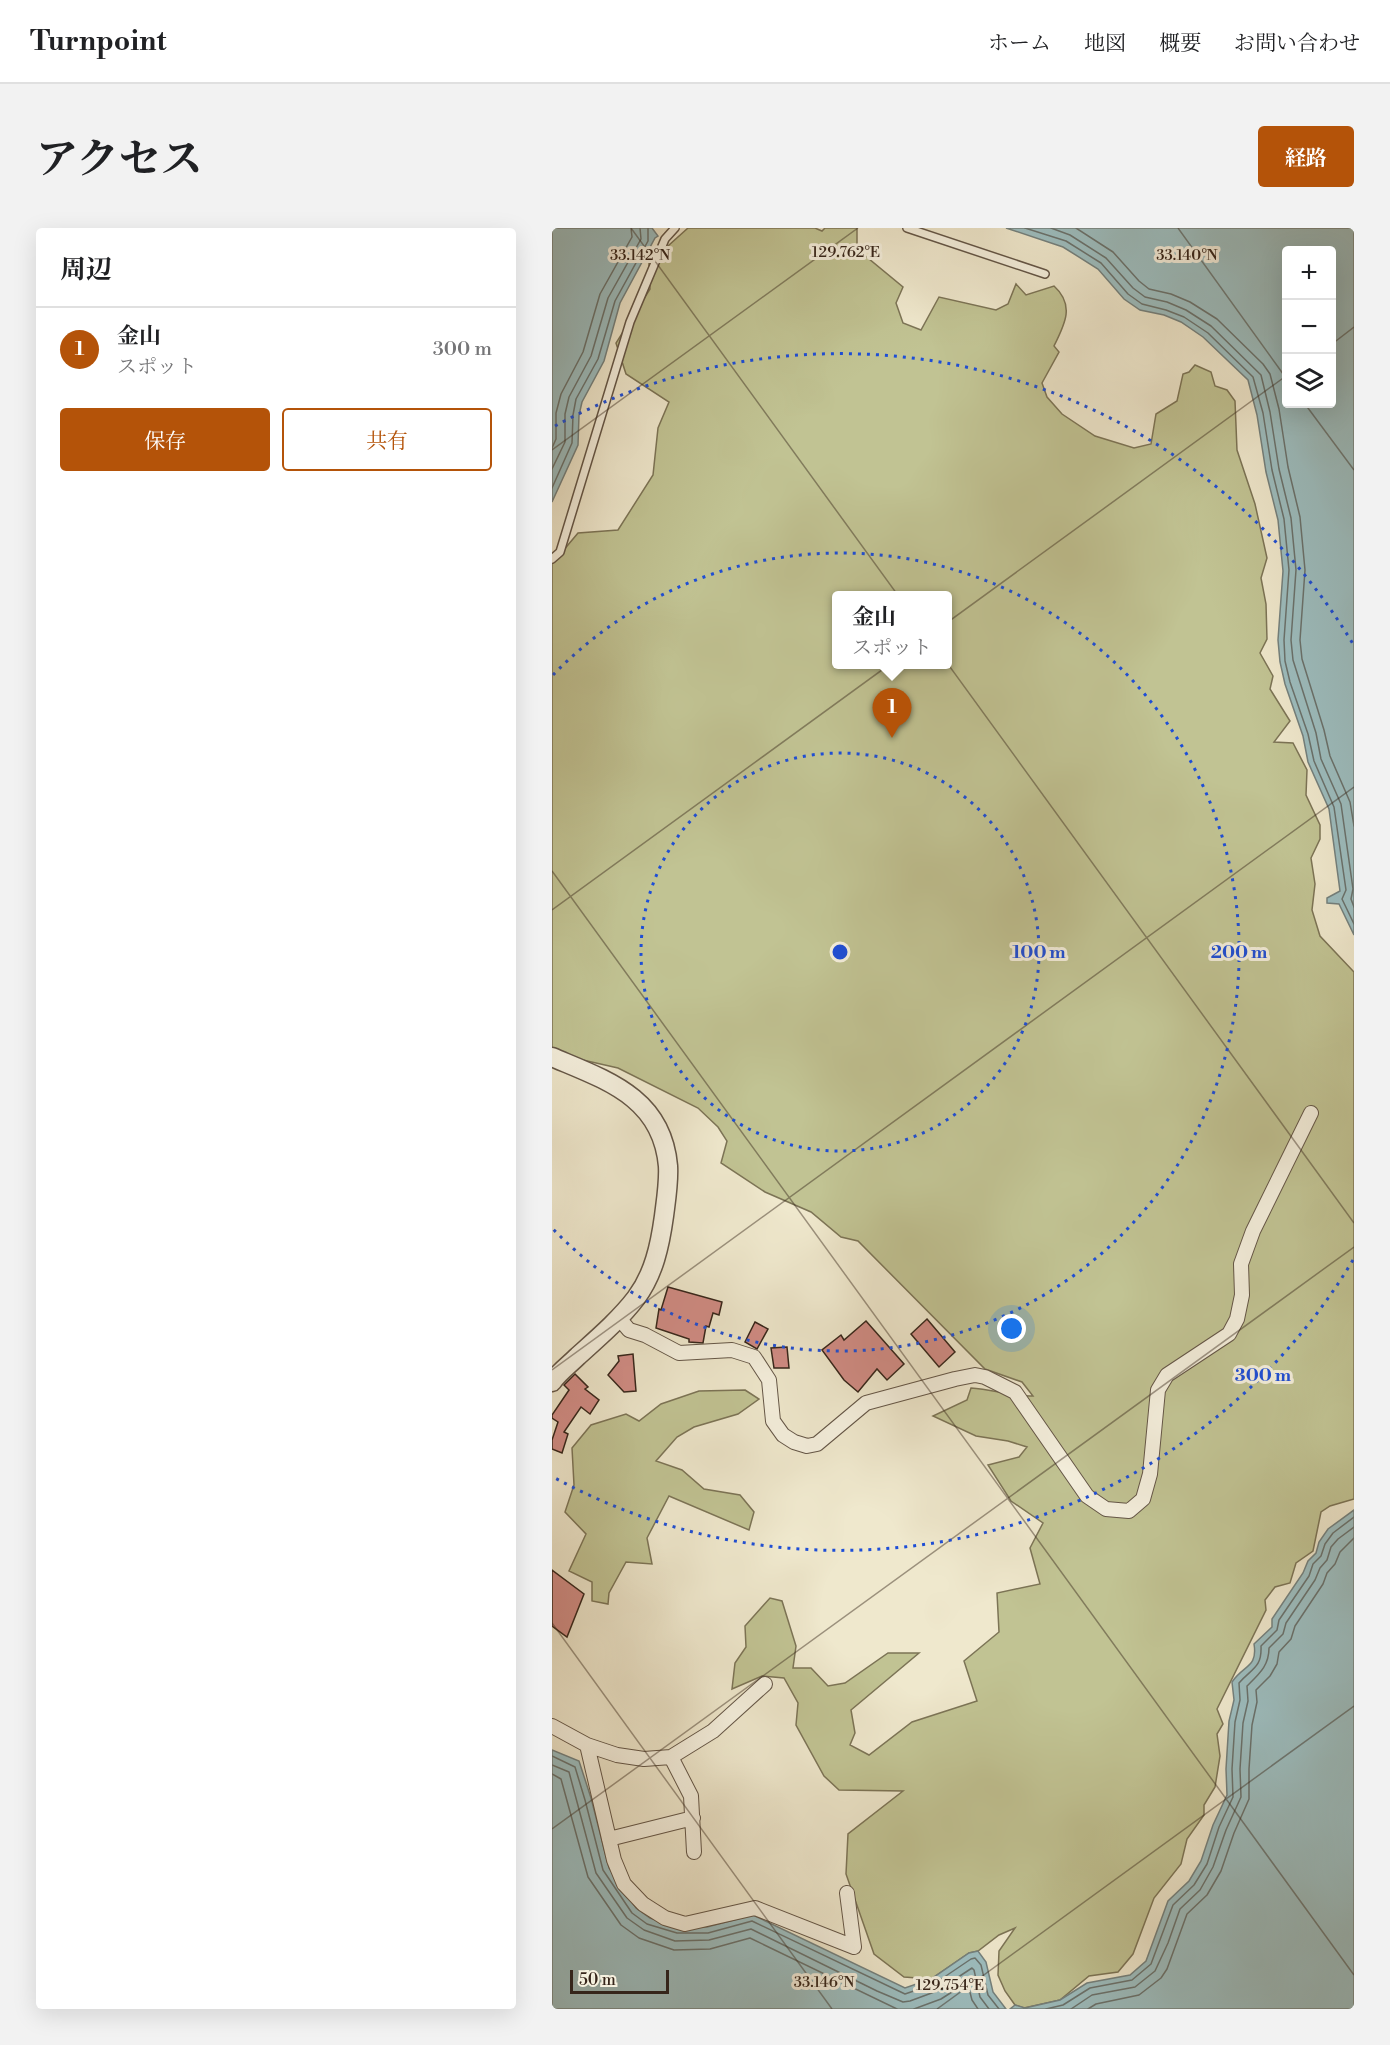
<!DOCTYPE html>
<html lang="ja">
<head>
<meta charset="utf-8">
<style>
	:root { --surface:#fff; --page:#f2f2f2; --text:#202124; --muted:#757577; --line:#e0e0e0; --accent:#b45309 }
	body { margin:0; font-family:"Libre Bodoni","Noto Serif JP",serif; background:var(--page); color:var(--text) }
	.controls { position:absolute; right:18px; top:18px; display:grid; overflow:hidden; border-radius:6px; box-shadow:0 6px 24px #0002 }
	.controls button { width:54px; height:54px; display:grid; place-items:center; padding:0; border:0; border-bottom:2px solid var(--line); background:var(--surface); color:var(--text); font:30px sans-serif }
	.scale { position:absolute; left:18px; bottom:15px; width:99px; box-sizing:border-box; padding-left:6px; border:3px solid #36251a; border-top:0; font-size:16px; line-height:21px; white-space:nowrap; color:#36251a; -webkit-text-stroke:4px #f5f0de; paint-order:stroke }
	.you { position:absolute; left:460px; top:1101px; width:21px; height:21px; margin:-15px; border:4px solid #fff; border-radius:50%; background:#1a73e8; box-shadow:0 0 0 9px #1a73e833 }
	.badge { display:grid; place-items:center; width:39px; height:39px; border-radius:50%; background:var(--accent); color:#fff; font-size:20px; font-weight:700 }
	.pin { position:absolute; translate:-50% -50px; filter:drop-shadow(0 2px 3px #0008) }
	.pin::after { content:''; position:absolute; top:32px; width:21px; height:18px; background:inherit; clip-path:polygon(0 0,100% 0,50% 100%) }
	.popup { position:absolute; left:280px; top:363px; width:120px; height:78px; box-sizing:border-box; display:grid; place-content:center; border-radius:6px; background:var(--surface); filter:drop-shadow(0 2px 4px #0005); font-size:20px; white-space:nowrap; color:var(--muted) }
	.popup b { font-size:22px; color:var(--text) }
	.popup::after { content:''; position:absolute; left:50%; top:100%; margin-left:-12px; border:12px solid transparent; border-top-color:var(--surface) }
	.list { margin:0; padding:0; list-style:none }
	h2 { display:flex; justify-content:space-between; align-items:center; height:78px; margin:0; padding:0 24px; font-size:26px }
	h2 small { font-size:20px; font-weight:400; color:var(--muted) }
	.list li { display:grid; grid-template-columns:39px 1fr auto; gap:18px; align-items:center; box-sizing:border-box; height:84px; padding:0 24px; border-top:2px solid var(--line) }
	.list b { display:block; font-size:22px; white-space:nowrap }
	.list p { margin:0; font-size:20px; white-space:nowrap; color:var(--muted) }
	.list em { font-size:20px; font-style:normal; color:var(--muted) }
	.actions { display:flex; gap:12px; padding:18px 24px }
	.actions a { flex:1; padding:14px 0; border:2px solid var(--accent); border-radius:6px; text-align:center; font-size:21px; color:var(--accent) }
	.actions .main { background:var(--accent); color:#fff }
	.icon { flex:none; width:33px; height:33px; fill:none; stroke:currentColor; stroke-width:2; stroke-linecap:round; stroke-linejoin:round }
	.map { position:relative; flex:none; width:802px; height:1781px; overflow:hidden; border-radius:6px }
	header { display:flex; align-items:center; gap:36px; box-sizing:border-box; height:84px; padding:0 30px; background:var(--surface); border-bottom:2px solid var(--line) }
	header strong { font-size:28px }
	nav { display:flex; gap:33px; margin-inline-start:auto; font-size:21px }
	.intro { display:flex; align-items:center; justify-content:space-between; box-sizing:border-box; height:144px; padding:0 36px }
	h1 { margin:0; font-size:42px }
	.button { padding:15px 27px; border-radius:6px; background:var(--accent); color:#fff; font-size:21px; font-weight:700 }
	main { display:flex; gap:36px; padding:0 36px }
	aside { flex:1; background:var(--surface); border-radius:6px; box-shadow:0 6px 24px #0002 }
	.map>svg:first-child { display:block }
	.green { fill:#c1c393; stroke:#7c7456; stroke-width:1.5; fill-rule:evenodd }
	.water { fill:#9dbec0; stroke:#74817e; stroke-width:1.5; fill-rule:evenodd }
	.lines { fill:none; stroke-linecap:round; stroke-linejoin:round }
	.shore { stroke:#6a726d; stroke-width:1.5 }
	.building { fill:#d18c85; stroke:#36251a; stroke-width:1.5 }
	.service-casing { stroke:#645647; stroke-width:10 }
	.minor-casing { stroke:#645647; stroke-width:16 }
	.tertiary-casing { stroke:#645647; stroke-width:21 }
	.service { stroke:#f5f0de; stroke-width:7 }
	.minor { stroke:#f5f0de; stroke-width:14 }
	.tertiary { stroke:#f5f0de; stroke-width:18 }
	.ticks { fill:none; stroke:#36251a; stroke-width:1.5; stroke-opacity:0.45 }
	.ring { fill:none; stroke:#1d4ed8; stroke-width:3; stroke-dasharray:3 6 }
	.ticks-label { font-size:15px; text-anchor:middle; fill:#36251a; stroke:#f5f0de; stroke-width:6; stroke-linejoin:round; paint-order:stroke }
	.centre { fill:#1d4ed8; stroke:#f5f0de; stroke-width:3 }
	.ring-label { font-size:18px; text-anchor:middle; font-weight:bold; fill:#1d4ed8; stroke:#f5f0de; stroke-width:6; stroke-linejoin:round; paint-order:stroke }
</style>
</head>
<body>
<header>
<strong>Turnpoint</strong>
<nav><a>ホーム</a><a>地図</a><a>概要</a><a>お問い合わせ</a></nav>
</header>
<div class="intro"><h1>アクセス</h1><a class="button">経路</a></div>
<main>
<aside>
<h2>周辺<small></small></h2>
<ul class="list">
<li><span class="badge">1</span><div><b>金山</b><p>スポット</p></div><em>300 m</em></li>
</ul>
<div class="actions"><a class="main">保存</a><a>共有</a></div>
</aside>
<div class="map">
<svg width="802" height="1781" viewBox="0 0 802 1781">
	<rect width="100%" height="100%" fill="#efe8cd"/>
	<filter id="stains"><feTurbulence type="fractalNoise" baseFrequency=".00333" numOctaves="4"/><feColorMatrix values="0 0 0 0 .2 0 0 0 0 .09 0 0 0 0 .02 0 0 0 .5 -.17"/></filter>
	<radialGradient id="worn" r=".72"><stop offset=".6" stop-color="#630" stop-opacity="0"/><stop offset="1" stop-color="#630" stop-opacity=".3"/></radialGradient>
	<path class="green" d="M 136,0 L 263,0 L 270,3 L 273,0 L 305,0 L 305,21 L 351,59 L 344,75 L 351,95 L 369,102 L 387,69 L 444,82 L 456,76 L 464,56 L 474,67 L 502,58 C 523,77 513,96 502,118 L 507,124 L 490,155 L 495,169 L 510,186 L 543,208 L 582,220 L 599,216 L 604,186 L 625,173 L 631,146 L 637,144 L 643,137 L 659,144 L 663,158 L 675,162 L 683,173 L 685,222 L 703,276 L 715,330 L 709,350 L 714,376 L 715,411 L 708,425 L 721,448 L 718,461 L 738,493 L 722,514 L 741,515 L 755,542 L 754,567 L 768,597 L 768,611 L 759,630 L 763,656 L 760,682 L 768,708 L 802,744 L 802,1271 L 778,1278 L 769,1284 L 761,1323 L 744,1335 L 738,1355 L 723,1359 L 713,1372 L 714,1382 L 665,1481 L 671,1496 L 665,1506 L 668,1528 L 663,1559 L 652,1577 L 652,1587 L 635,1611 L 629,1636 L 602,1670 L 581,1726 L 566,1744 L 537,1748 L 508,1772 L 472,1780 L 463,1777 L 453,1763 L 446,1747 L 447,1723 L 463,1700 L 447,1707 L 426,1723 L 417,1725 L 379,1751 L 352,1749 L 322,1726 L 294,1646 L 296,1606 L 351,1563 L 287,1562 L 272,1548 L 244,1497 L 246,1475 L 232,1450 L 210,1448 L 180,1461 L 183,1435 L 194,1419 L 193,1398 L 218,1370 L 230,1373 L 244,1418 L 241,1440 L 259,1440 L 276,1458 L 293,1455 L 336,1425 L 367,1425 L 299,1482 L 303,1505 L 298,1517 L 317,1527 L 360,1494 L 425,1473 L 412,1433 L 447,1404 L 445,1365 L 488,1356 L 478,1320 L 491,1295 L 459,1273 L 436,1237 L 467,1229 L 475,1219 L 456,1213 L 424,1208 L 381,1188 L 415,1172 L 419,1160 C 440,1161 461,1169 481,1168 L 470,1154 L 433,1141 L 306,1013 L 289,1009 L 259,984 L 213,964 L 169,935 L 175,913 L 166,899 L 146,880 L 66,840 L 0,825 L 0,336 L 26,305 L 66,302 L 101,247 L 106,200 L 117,174 L 74,146 L 64,115 L 98,61 L 97,35 ZM 284,368 L 395,368 L 395,436 L 284,436 Z
		M 193,1162 L 207,1171 L 186,1186 L 142,1199 L 125,1209 L 104,1233 L 130,1242 L 152,1261 L 188,1267 L 202,1284 L 197,1302 L 117,1268 L 95,1310 L 100,1336 L 74,1334 L 57,1365 L 56,1376 L 40,1373 L 40,1354 L 17,1343 L 34,1306 L 13,1284 L 22,1257 L 20,1220 L 39,1197 L 74,1186 L 87,1193 L 109,1176 L 147,1163 Z"/>
	<path class="water" d="M 0,0 L 100,0 L 106,8 L 103,10 L 68,75 L 52,133 L 30,174 L 27,187 L 26,217 L 0,274 Z
		M 454,0 L 802,0 L 802,707 L 787,676 L 775,675 L 775,670 L 788,663 L 777,581 L 756,534 L 751,508 L 733,456 L 728,434 L 726,412 L 731,343 L 726,292 L 714,244 L 705,187 L 696,152 L 651,109 L 629,94 L 612,87 L 588,82 L 572,71 L 546,41 L 511,19 ZM 780,22 L 780,176 L 734,176 L 734,22 Z
		M 802,1282 L 802,1781 L 458,1781 L 463,1777 L 473,1780 L 508,1772 L 535,1755 L 578,1747 L 594,1733 L 616,1673 L 637,1653 L 649,1633 L 661,1597 L 675,1567 L 674,1541 L 677,1493 L 682,1472 L 680,1454 C 691,1437 706,1440 702,1416 L 720,1399 L 720,1391 L 751,1345 L 756,1333 L 764,1325 L 767,1314 L 776,1301 Z
		M 0,1522 L 27,1533 L 39,1570 L 57,1640 L 84,1680 L 98,1690 L 125,1699 L 155,1699 L 201,1687 L 353,1760 L 379,1751 L 417,1725 L 426,1723 L 434,1734 L 441,1764 L 454,1781 L 0,1781 Z"/>
	<g class="lines">
		<path class="shore" d="M 473,0 L 514,13 L 549,35 L 576,66 L 590,76 L 614,82 L 632,89 L 656,105 L 701,149 L 711,185 L 720,242 L 732,291 L 737,342 L 732,412 L 733,433 L 738,454 L 756,506 L 762,533 L 782,579 L 794,662 L 790,671 L 802,696
			M 499,0 L 518,7 L 554,30 L 581,60 L 593,69 L 615,74 L 634,82 L 659,98 L 709,147 L 718,184 L 727,241 L 739,290 L 744,342 L 739,412 L 741,432 L 764,505 L 769,531 L 789,576 L 801,661 L 799,671 L 802,679
			M 524,0 L 561,24 L 587,53 L 597,61 L 619,66 L 638,74 L 665,91 L 711,136 L 718,146 L 727,181 L 736,239 L 748,289 L 753,342 L 748,412 L 750,431 L 772,502 L 778,528 L 798,574 L 802,598
			M 0,220 L 4,211 L 4,185 L 9,166 L 31,124 L 48,66 L 80,9 L 79,0
			M 0,241 L 13,214 L 13,186 L 17,169 L 39,128 L 56,70 L 89,11 L 88,0
			M 0,260 L 20,215 L 21,187 L 24,171 L 46,131 L 63,73 L 96,13 L 96,0
			M 0,1528 L 23,1539 L 33,1572 L 51,1642 L 80,1685 L 95,1696 L 125,1705 L 156,1705 L 200,1693 L 353,1766 L 382,1756 L 419,1731 L 423,1730 L 429,1737 L 436,1767 L 447,1781
			M 0,1537 L 17,1544 L 44,1645 L 75,1690 L 92,1702 L 123,1713 L 157,1712 L 199,1701 L 325,1763 L 351,1774 L 358,1773 L 385,1763 L 420,1740 L 422,1742 L 428,1769 L 437,1781
			M 0,1546 L 9,1551 L 36,1649 L 69,1697 L 87,1710 L 122,1722 L 158,1721 L 198,1710 L 345,1781
			M 362,1781 L 389,1771 L 414,1755 L 416,1757 L 420,1772 L 426,1781
			M 494,1781 L 511,1777 L 538,1760 L 580,1752 L 599,1736 L 621,1677 L 642,1657 L 655,1636 L 667,1599 L 681,1569 L 680,1541 L 683,1494 L 688,1472 L 687,1455 C 700,1440 710,1440 709,1418 L 725,1402 L 727,1392 L 757,1348 L 761,1336 L 769,1328 L 773,1316 L 781,1305 L 802,1289
			M 519,1781 L 540,1767 L 583,1759 L 603,1743 L 616,1715 L 628,1681 L 648,1662 L 661,1639 L 674,1602 L 689,1569 L 688,1541 L 691,1495 L 696,1473 L 695,1458 C 707,1446 717,1438 717,1420 L 731,1406 L 734,1395 L 763,1352 L 768,1340 L 775,1332 L 779,1319 L 786,1311 L 802,1299
			M 536,1781 L 544,1776 L 587,1767 L 609,1750 L 615,1741 L 635,1686 L 655,1667 L 669,1643 L 682,1605 L 697,1571 L 697,1541 L 700,1497 L 705,1474 L 704,1462 L 718,1448 L 725,1436 L 727,1424 L 739,1411 L 743,1398 L 771,1356 L 775,1345 L 783,1336 L 788,1324 L 802,1310"/>
	</g>
	<path class="building" d="M 116,1059 L 170,1074 L 167,1087 L 161,1085 L 157,1099 L 154,1098 L 151,1115 L 137,1114 L 137,1111 L 104,1100 L 107,1081 L 109,1082 Z
		M 375,1091 L 403,1124 L 387,1139 L 359,1106 Z
		M 314,1093 L 352,1136 L 335,1152 L 325,1141 L 306,1164 L 292,1152 L 270,1122 L 289,1107 L 292,1112 Z
		M 203,1094 L 216,1101 L 205,1121 L 193,1114 Z
		M 235,1119 L 237,1140 L 222,1140 L 219,1120 Z
		M 81,1126 L 84,1163 L 72,1164 L 56,1147 L 67,1133 L 66,1128 Z
		M 23,1146 L 36,1159 L 33,1161 L 47,1172 L 38,1186 L 29,1179 L 12,1204 L 16,1206 L 10,1225 L 0,1221 L 0,1212 L 6,1194 L 0,1190 L 0,1187 L 17,1162 L 12,1157 Z
		M 0,1342 L 32,1366 L 15,1409 L 0,1398 Z"/>
	<g class="lines">
		<defs>
			<path id="service" d="M 355,0 L 493,46
				M 0,331 L 8,324 L 78,94 L 113,11 L 123,0"/>
			<path id="minor" d="M 66,1089 L 77,1102 L 93,1107 L 127,1125 L 180,1122 L 202,1129 L 217,1152 L 221,1193 L 231,1207 L 242,1214 L 255,1218 L 265,1216 L 314,1175 L 403,1151 L 423,1147 L 433,1149 L 463,1164 L 535,1268 L 554,1281 L 577,1283 L 591,1271 L 598,1246 L 606,1162 L 615,1147 L 677,1106 L 685,1091 L 690,1067 L 689,1036 L 701,1003 L 759,885
				M 0,1498 L 35,1517 L 65,1527 L 92,1531 L 119,1529 L 161,1503 L 213,1456
				M 35,1517 L 62,1632 L 72,1656 L 91,1676 L 113,1690 L 133,1696 L 203,1680 L 302,1719 L 295,1665
				M 119,1529 L 139,1568 L 142,1624
				M 57,1611 L 141,1590"/>
			<path id="tertiary" d="M 0,829 C 54,852 110,869 116,938 C 117,954 114,972 112,988 C 108,1017 102,1046 84,1070 C 68,1091 46,1110 26,1128 C 17,1137 7,1144 0,1154"/>
		</defs>
		<use href="#service" class="service-casing"/>
		<use href="#minor" class="minor-casing"/>
		<use href="#tertiary" class="tertiary-casing"/>
		<use href="#service" class="service"/>
		<use href="#minor" class="minor"/>
		<use href="#tertiary" class="tertiary"/>
	</g>
	<path class="ticks" d="M 79,0 L 802,995M 626,0 L 734,150M 780,116 L 802,99M 753,176 L 802,242M 0,222 L 306,0M 0,643 L 802,1747M 0,682 L 734,148M 0,1142 L 802,559M 0,1395 L 280,1781M 0,1601 L 802,1019M 385,1781 L 802,1478"/>
	<g class="ring">
		<circle cx="288" cy="724" r="199"/>
		<path d="M1 447A399 399 0 1 1 1 1001"/>
		<path d="M801 1032A598 598 0 0 1 3 1250M3 198A598 598 0 0 1 801 416"/>
	</g>
	<g class="ticks-label">
		<text x="294" y="29">129.762°E</text>
		<text x="88" y="32">33.142°N</text>
		<text x="635" y="32">33.140°N</text>
		<text x="272" y="1759">33.146°N</text>
		<text x="398" y="1762">129.754°E</text>
	</g>
	<circle cx="288" cy="724" r="9" class="centre"/>
	<g class="ring-label">
		<text x="487" y="730">100 m</text>
		<text x="687" y="730">200 m</text>
		<text x="711" y="1153">300 m</text>
	</g>
	<rect width="100%" height="100%" filter="url(#stains)"/>
	<rect width="100%" height="100%" fill="url(#worn)"/>
</svg>
<div class="controls">
<button>+</button>
<button>−</button>
<button><svg class="icon" aria-label="layers" viewBox="0 0 24 24"><path d="M12 4l9 5-9 5-9-5zM3 14l9 5 9-5"/></svg></button>
</div>
<div class="scale">50 m</div>
<div class="you"></div>
<div class="pin badge" style="left:340px;top:510px">1</div>
<div class="popup"><b>金山</b>スポット</div>
</div>
</main>
</body>
</html>
